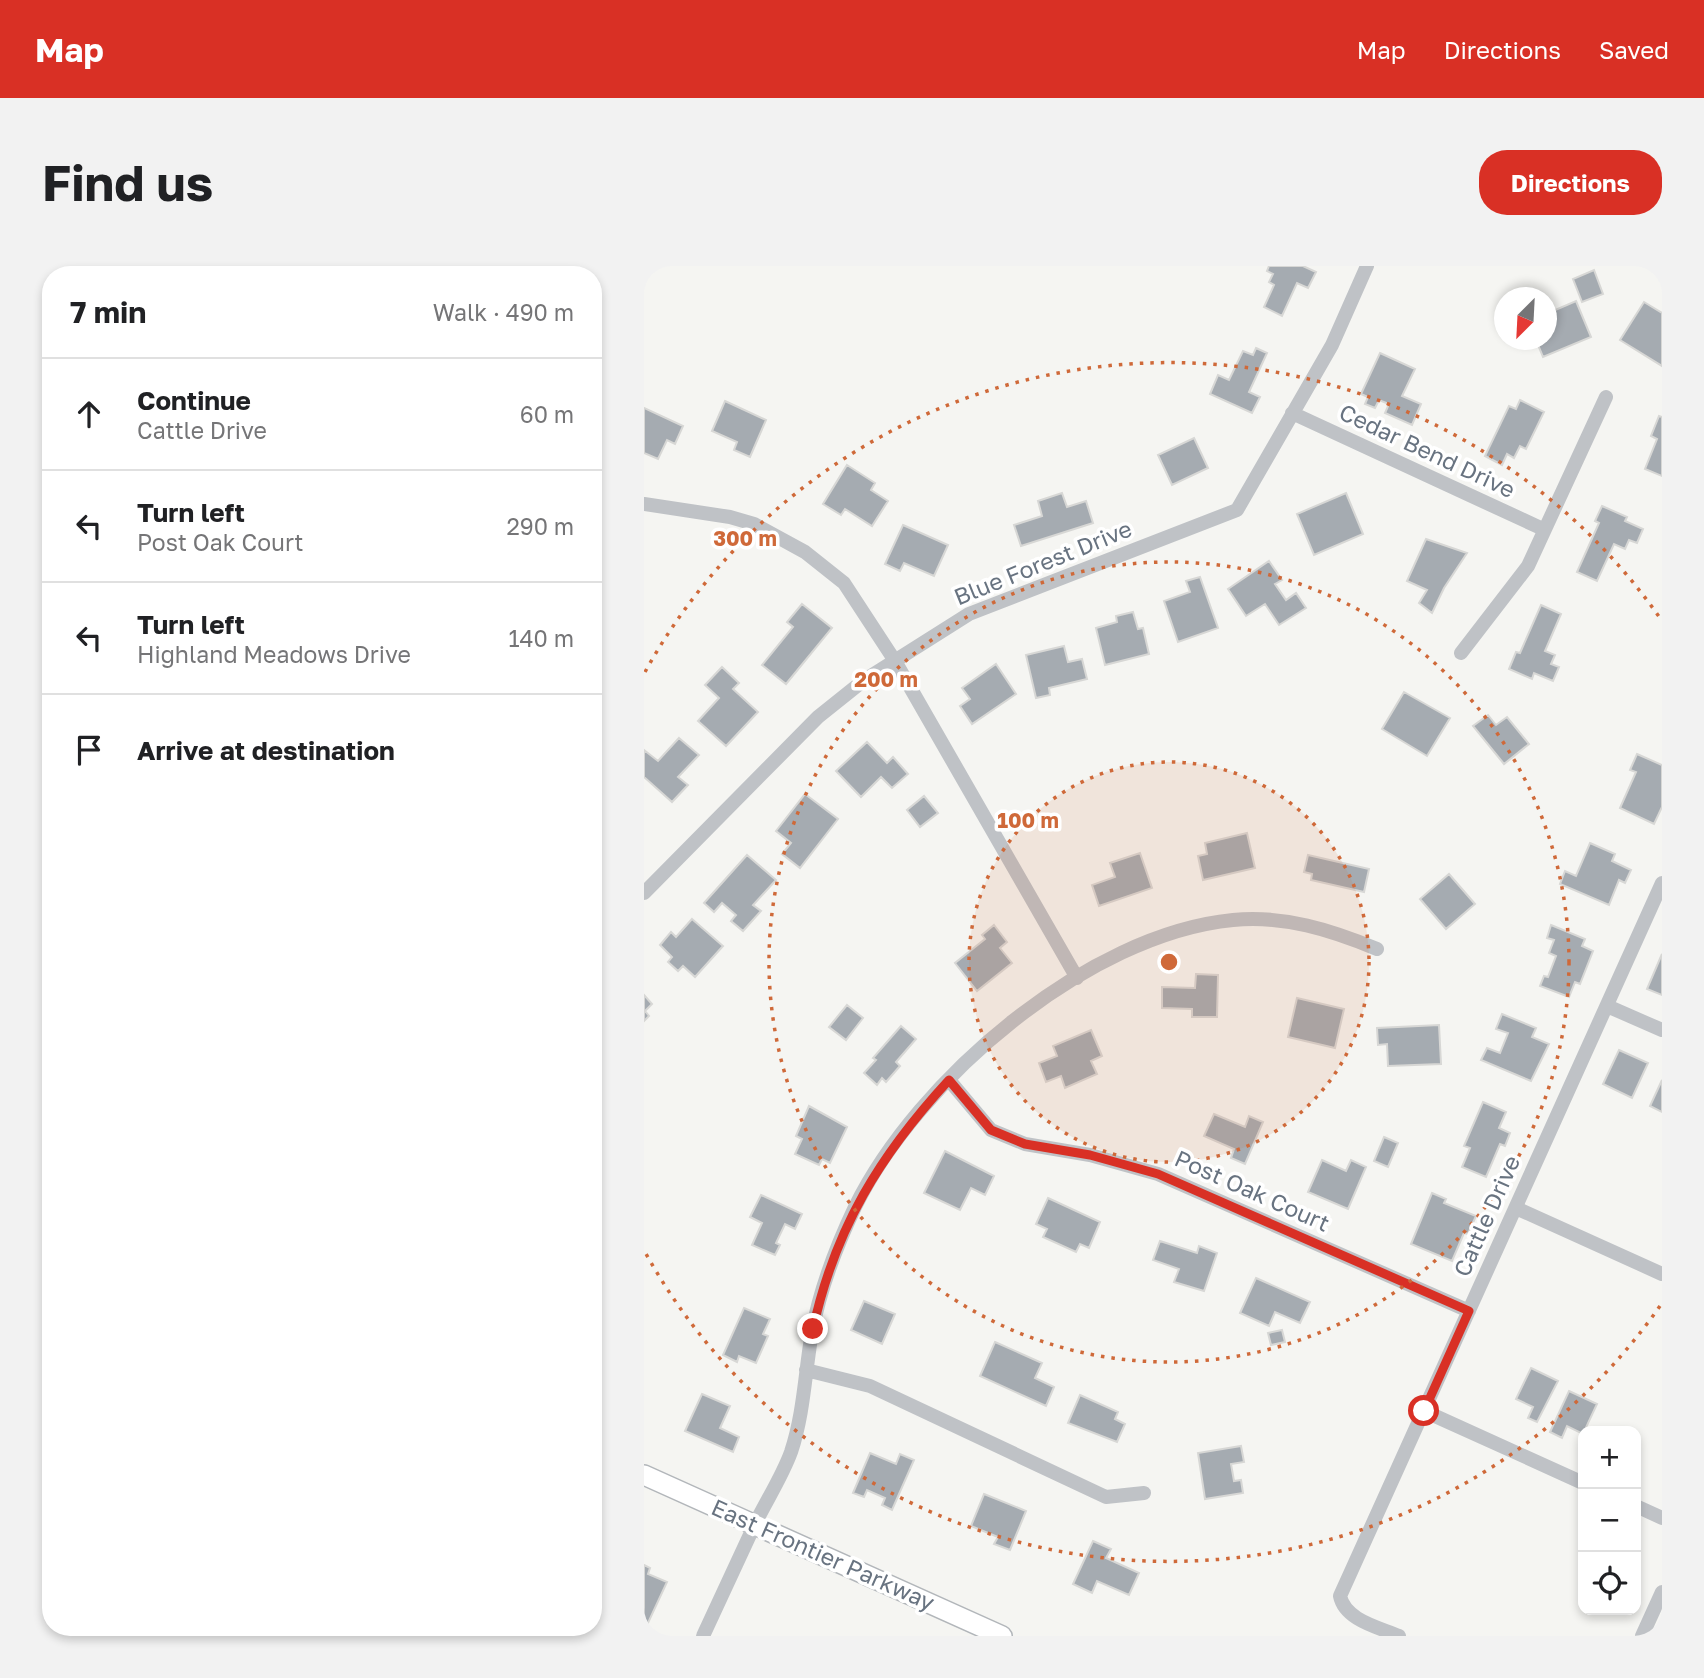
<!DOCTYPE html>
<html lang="en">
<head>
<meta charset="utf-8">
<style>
	:root { --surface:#fff; --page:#f2f2f2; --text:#202124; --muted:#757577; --line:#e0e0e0; --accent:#d93025 }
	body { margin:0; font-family:"Golos Text",sans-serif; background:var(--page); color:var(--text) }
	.controls { position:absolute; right:21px; bottom:21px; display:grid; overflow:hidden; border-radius:14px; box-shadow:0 4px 10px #0003 }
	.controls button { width:63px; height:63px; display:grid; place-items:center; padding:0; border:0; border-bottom:2px solid var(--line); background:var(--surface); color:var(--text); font:35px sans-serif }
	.compass { position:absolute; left:850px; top:21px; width:63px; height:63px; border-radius:50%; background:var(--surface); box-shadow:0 4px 10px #0003; rotate:204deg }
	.stop { position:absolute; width:21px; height:21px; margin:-16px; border:5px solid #d93025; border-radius:50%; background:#fff }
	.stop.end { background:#d93025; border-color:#fff; box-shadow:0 2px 7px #0008 }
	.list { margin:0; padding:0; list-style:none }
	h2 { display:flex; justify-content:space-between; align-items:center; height:91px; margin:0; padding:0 28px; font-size:30px }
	h2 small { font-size:23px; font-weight:400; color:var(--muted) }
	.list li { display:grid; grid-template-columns:46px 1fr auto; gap:21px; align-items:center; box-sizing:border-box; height:112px; padding:0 28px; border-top:2px solid var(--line) }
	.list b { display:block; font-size:26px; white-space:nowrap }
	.list p { margin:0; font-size:23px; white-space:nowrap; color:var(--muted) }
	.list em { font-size:23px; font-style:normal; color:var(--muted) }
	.icon { flex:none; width:38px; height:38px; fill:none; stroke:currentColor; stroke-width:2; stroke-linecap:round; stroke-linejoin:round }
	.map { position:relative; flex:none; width:1018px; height:1370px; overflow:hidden; border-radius:28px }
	header { display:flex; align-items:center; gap:42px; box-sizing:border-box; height:98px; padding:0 35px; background:var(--accent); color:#fff }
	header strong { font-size:33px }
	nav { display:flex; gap:38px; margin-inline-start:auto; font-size:24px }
	.intro { display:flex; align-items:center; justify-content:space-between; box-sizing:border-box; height:168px; padding:0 42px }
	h1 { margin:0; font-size:49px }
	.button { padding:18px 32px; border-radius:28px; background:var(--accent); color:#fff; font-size:24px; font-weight:700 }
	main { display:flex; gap:42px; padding:0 42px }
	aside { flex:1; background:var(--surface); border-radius:28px; box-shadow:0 4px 10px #0003 }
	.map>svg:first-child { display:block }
	.building { fill:#a5abb1; stroke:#d7d7d5; stroke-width:2 }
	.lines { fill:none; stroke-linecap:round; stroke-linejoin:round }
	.secondary-casing { stroke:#b2b6ba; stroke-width:22 }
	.street { stroke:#bfc2c6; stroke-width:14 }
	.secondary { stroke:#fff; stroke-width:19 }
	.route { stroke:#d93025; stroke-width:9 }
	.ring { fill:none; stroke:#cf6939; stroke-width:3.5; stroke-dasharray:3.5 7 }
	.labels { text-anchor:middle; stroke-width:7; stroke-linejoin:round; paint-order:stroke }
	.street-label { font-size:23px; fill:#687380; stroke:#fff }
	.centre { fill:#cf6939; stroke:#fff; stroke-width:3.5 }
	.ring-label { font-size:21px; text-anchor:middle; font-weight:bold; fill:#cf6939; stroke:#fff; stroke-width:7; stroke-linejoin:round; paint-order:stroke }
</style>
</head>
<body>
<header>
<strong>Map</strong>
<nav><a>Map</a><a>Directions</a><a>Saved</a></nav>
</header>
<div class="intro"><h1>Find us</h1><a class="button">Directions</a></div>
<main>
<aside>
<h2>7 min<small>Walk · 490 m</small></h2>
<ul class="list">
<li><svg class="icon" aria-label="ahead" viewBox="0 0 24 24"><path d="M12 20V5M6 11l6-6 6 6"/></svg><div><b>Continue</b><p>Cattle Drive</p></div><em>60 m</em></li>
<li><svg class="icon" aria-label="left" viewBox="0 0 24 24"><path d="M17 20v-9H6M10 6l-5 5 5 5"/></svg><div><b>Turn left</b><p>Post Oak Court</p></div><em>290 m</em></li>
<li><svg class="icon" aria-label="left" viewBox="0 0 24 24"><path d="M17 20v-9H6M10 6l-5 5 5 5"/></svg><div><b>Turn left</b><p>Highland Meadows Drive</p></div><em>140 m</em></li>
<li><svg class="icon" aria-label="arrive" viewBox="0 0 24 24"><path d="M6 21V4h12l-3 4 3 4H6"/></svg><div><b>Arrive at destination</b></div></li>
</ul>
</aside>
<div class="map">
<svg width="1018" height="1370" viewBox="0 0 1018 1370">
	<rect width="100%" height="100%" fill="#f5f5f2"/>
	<path class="building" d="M 625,0 L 659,0 L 672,6 L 664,22 L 653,17 L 638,50 L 620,41 L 630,19 L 625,16 L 629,8 L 623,5 Z
		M 950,4 L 959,28 L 938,36 L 929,13 Z
		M 932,35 L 947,71 L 899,91 L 892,74 L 902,74 L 902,48 Z
		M 1000,36 L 1018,47 L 1018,100 L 976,74 Z
		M 612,82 L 623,87 L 605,126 L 616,131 L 608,147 L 566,128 L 574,109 L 585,114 L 599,85 L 609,89 Z
		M 736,87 L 771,103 L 758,130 L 777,138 L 768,159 L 741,147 L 745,138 L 735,134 L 731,142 L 721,138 L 724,131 L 717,128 Z
		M 876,134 L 900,146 L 882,183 L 876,180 L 870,192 L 863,188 L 858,199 L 841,190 L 865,140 L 872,143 Z
		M 81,135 L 122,154 L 106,191 L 90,184 L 93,176 L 68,165 Z
		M 0,142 L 39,160 L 31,178 L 23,174 L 14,193 L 0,187 Z
		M 1015,150 L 1018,151 L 1018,210 L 1001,203 L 1013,173 L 1007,170 Z
		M 550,172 L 564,202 L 528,219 L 514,189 Z
		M 203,199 L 231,217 L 227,224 L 244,235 L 228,260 L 201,243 L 197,249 L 179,238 Z
		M 418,227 L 423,241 L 442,235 L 449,257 L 377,280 L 370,259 L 398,250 L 394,235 Z
		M 702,227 L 719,268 L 670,289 L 653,248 Z
		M 958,240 L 983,251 L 981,255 L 999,263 L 993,277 L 985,274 L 981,283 L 970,278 L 953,315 L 933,306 L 955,257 L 951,255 Z
		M 259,259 L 304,279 L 290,310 L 260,297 L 256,305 L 241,298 Z
		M 782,273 L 823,287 L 800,322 L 788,347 L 775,337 L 783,324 L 763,315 Z
		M 625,295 L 638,314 L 631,318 L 642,334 L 652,327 L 662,342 L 635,359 L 621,338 L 602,350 L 584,323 Z
		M 556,311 L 574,362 L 534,376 L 520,335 L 546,326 L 542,315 Z
		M 158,338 L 188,362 L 142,418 L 118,399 L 149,361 L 143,356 Z
		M 897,339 L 917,348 L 901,385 L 911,389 L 907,398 L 915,401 L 909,415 L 890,407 L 888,413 L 865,403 L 872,386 L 876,387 Z
		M 489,346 L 494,363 L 499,362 L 505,388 L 461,399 L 452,362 L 473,356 L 472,350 Z
		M 420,380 L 424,396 L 438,393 L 443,413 L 405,422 L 406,429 L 392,432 L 382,389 Z
		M 352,398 L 372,428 L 328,458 L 316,440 L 326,433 L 318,422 Z
		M 78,401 L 95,417 L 89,423 L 114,446 L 82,480 L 54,455 L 75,432 L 61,419 Z
		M 760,426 L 806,452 L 783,490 L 738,463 Z
		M 844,449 L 852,459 L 863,451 L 885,478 L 860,498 L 829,460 Z
		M 35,472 L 55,489 L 34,511 L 44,519 L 28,536 L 0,511 L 0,484 L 14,495 Z
		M 223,476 L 243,497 L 249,491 L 264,508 L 248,522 L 237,511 L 217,531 L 192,505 Z
		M 993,488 L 1018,499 L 1018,541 L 1010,558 L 976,542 L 992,506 L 986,504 Z
		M 161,528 L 194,553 L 156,602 L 138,588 L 147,577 L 132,565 Z
		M 280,530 L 294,547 L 276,561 L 263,544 Z
		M 603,567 L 611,602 L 559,614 L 554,590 L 563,588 L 561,577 Z
		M 946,577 L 971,588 L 968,595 L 987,604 L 981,617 L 975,614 L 965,639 L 916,618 L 921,605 L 932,610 Z
		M 496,587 L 508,622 L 455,640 L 448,619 L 471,611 L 466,597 Z
		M 103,589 L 132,614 L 109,639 L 117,645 L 99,665 L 87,655 L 92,649 L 78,637 L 70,646 L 60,637 Z
		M 664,589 L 725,603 L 720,626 L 667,614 L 668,608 L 660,606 Z
		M 805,608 L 831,638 L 802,663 L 776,633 Z
		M 48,653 L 79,680 L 51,711 L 39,700 L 34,705 L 24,696 L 28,691 L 16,679 L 27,666 L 32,671 Z
		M 350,659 L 363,676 L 356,682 L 368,697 L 333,725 L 311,697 L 341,673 L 338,669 Z
		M 907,659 L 941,673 L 938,680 L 949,685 L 936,718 L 931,716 L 925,731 L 896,720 L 900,710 L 904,711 L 912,690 L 905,687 L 910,674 L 903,672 Z
		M 1018,688 L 1018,729 L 1003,723 Z
		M 552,708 L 574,709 L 573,751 L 548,751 L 548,743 L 518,742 L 518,721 L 551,722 Z
		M 0,729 L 8,738 L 1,745 L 5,750 L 0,755 Z
		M 653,732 L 700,743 L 691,782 L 644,771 Z
		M 203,739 L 219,752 L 202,774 L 185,761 Z
		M 858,748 L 892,762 L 888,771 L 905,778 L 887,815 L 837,794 L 843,782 L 856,787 L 864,767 L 852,763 Z
		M 795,759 L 797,798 L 744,800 L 743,778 L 734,779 L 733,762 Z
		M 257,760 L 272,773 L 252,796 L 256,800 L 242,816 L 238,812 L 233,819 L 220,807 L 232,794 L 229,792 Z
		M 447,764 L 458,790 L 447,795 L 453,808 L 421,822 L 417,810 L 402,816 L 395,797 L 413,790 L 409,780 Z
		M 975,784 L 1004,797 L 988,832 L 959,818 Z
		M 1018,814 L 1018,846 L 1006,840 Z
		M 839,836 L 862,846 L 855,862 L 866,867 L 861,880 L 856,878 L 842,911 L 818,901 L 826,882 L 820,880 Z
		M 165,840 L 203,861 L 186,897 L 178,893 L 175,899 L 151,888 L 158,873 L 152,870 Z
		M 570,848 L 601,861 L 605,850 L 619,856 L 601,898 L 587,892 L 590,883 L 560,870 Z
		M 740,871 L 754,877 L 744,901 L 730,895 Z
		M 301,885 L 350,910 L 341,929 L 327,922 L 316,944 L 280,927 Z
		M 678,894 L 702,905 L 707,894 L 722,901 L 704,943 L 664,926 Z
		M 788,927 L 802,933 L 800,937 L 832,950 L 824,968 L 820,967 L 808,995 L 767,978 Z
		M 117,929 L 158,948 L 151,963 L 141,958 L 132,977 L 136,979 L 131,989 L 108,979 L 118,957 L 106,951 Z
		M 404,932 L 456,956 L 445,982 L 436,978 L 432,986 L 399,971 L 403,963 L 392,958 Z
		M 516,975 L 553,987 L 555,980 L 573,987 L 560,1025 L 530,1016 L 535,1003 L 509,994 Z
		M 612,1012 L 666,1036 L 656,1057 L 631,1046 L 625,1060 L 596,1047 Z
		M 220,1035 L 251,1048 L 238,1078 L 207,1064 Z
		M 100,1042 L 126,1053 L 119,1068 L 124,1070 L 112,1097 L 95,1090 L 93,1096 L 79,1089 Z
		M 638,1064 L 641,1076 L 627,1079 L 624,1067 Z
		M 351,1076 L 398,1097 L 391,1112 L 410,1121 L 402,1140 L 336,1110 Z
		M 887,1102 L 914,1115 L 893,1156 L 884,1152 L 889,1141 L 872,1133 Z
		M 925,1125 L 953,1138 L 939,1168 L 923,1160 L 918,1172 L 906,1166 Z
		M 58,1128 L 86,1140 L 76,1162 L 95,1171 L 89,1186 L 41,1165 Z
		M 436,1129 L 474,1146 L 471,1153 L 481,1158 L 473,1176 L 424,1157 Z
		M 597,1180 L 600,1196 L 587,1198 L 590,1215 L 597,1214 L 599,1227 L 561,1233 L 554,1187 Z
		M 226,1187 L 252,1198 L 256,1188 L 270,1194 L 248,1244 L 238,1239 L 241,1232 L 223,1224 L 220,1231 L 209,1227 Z
		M 340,1228 L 382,1245 L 366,1284 L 350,1278 L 354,1271 L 327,1260 Z
		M 449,1275 L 467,1283 L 462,1292 L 495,1307 L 485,1329 L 453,1315 L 448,1327 L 429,1318 Z
		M 0,1299 L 6,1302 L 4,1308 L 23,1316 L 4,1357 L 0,1355 Z"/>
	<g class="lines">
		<defs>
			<path id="secondary" d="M 0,1209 L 358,1370"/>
		</defs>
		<use href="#secondary" class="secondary-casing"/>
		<path class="street" d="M 648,147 L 899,263
			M 0,238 L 86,251 L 110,258 L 161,286 L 200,317 L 251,395 L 433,712
			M 817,387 L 884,300 L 962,131
			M 0,627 L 174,451 L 219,415 L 325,348 L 593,244 L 688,79 L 723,0
			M 963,740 L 1018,764
			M 305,814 L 347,864 L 381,878 L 446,889 L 514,908 L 825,1045
			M 872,942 L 1018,1008
			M 162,1104 L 226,1120 L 462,1231 L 500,1227
			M 780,1145 L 939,1217
			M 992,1240 L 1018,1252
			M 59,1370 C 76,1333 93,1296 110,1260 C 122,1235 138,1211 147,1186 C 160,1147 161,1106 168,1066 C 176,1023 192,981 211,941 C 274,813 444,668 589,654 C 640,649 687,664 733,683
			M 755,1370 C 734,1361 701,1354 696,1330 L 1018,617
			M 998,1370 L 1018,1326"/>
		<use href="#secondary" class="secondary"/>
	</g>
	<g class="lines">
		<path class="route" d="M 169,1063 C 191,962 236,889 305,814 L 347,864 L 381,878 L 446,889 L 514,908 L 825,1045 L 780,1145"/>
	</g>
	<circle cx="525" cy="696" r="200" fill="#cf6939" fill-opacity=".12"/>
	<g class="ring">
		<circle cx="525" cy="696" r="200"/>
		<circle cx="525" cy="696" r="400"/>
		<path d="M1016 1040A599 599 0 0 1 1 986M1 406A599 599 0 0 1 1016 352"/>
	</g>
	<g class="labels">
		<g class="street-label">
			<text transform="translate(783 185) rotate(25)" y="8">Cedar Bend Drive</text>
			<text transform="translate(399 297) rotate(-22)" y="8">Blue Forest Drive</text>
			<text transform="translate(608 925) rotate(24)" y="8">Post Oak Court</text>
			<text transform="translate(843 950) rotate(-66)" y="8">Cattle Drive</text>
			<text transform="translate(179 1289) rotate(24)" y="8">East Frontier Parkway</text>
		</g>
	</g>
	<circle cx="525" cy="696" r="10" class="centre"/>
	<g class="ring-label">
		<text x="101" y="280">300 m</text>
		<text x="242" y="421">200 m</text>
		<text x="384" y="562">100 m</text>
	</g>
</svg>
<div class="controls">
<button>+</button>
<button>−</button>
<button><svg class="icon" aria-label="locate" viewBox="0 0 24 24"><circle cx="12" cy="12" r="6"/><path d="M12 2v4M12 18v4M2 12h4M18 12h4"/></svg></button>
</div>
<svg class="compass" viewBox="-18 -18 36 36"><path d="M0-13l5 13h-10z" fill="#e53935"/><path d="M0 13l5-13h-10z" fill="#757577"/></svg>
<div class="stop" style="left:780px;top:1145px"></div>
<div class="stop end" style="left:169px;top:1063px"></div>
</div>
</main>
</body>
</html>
